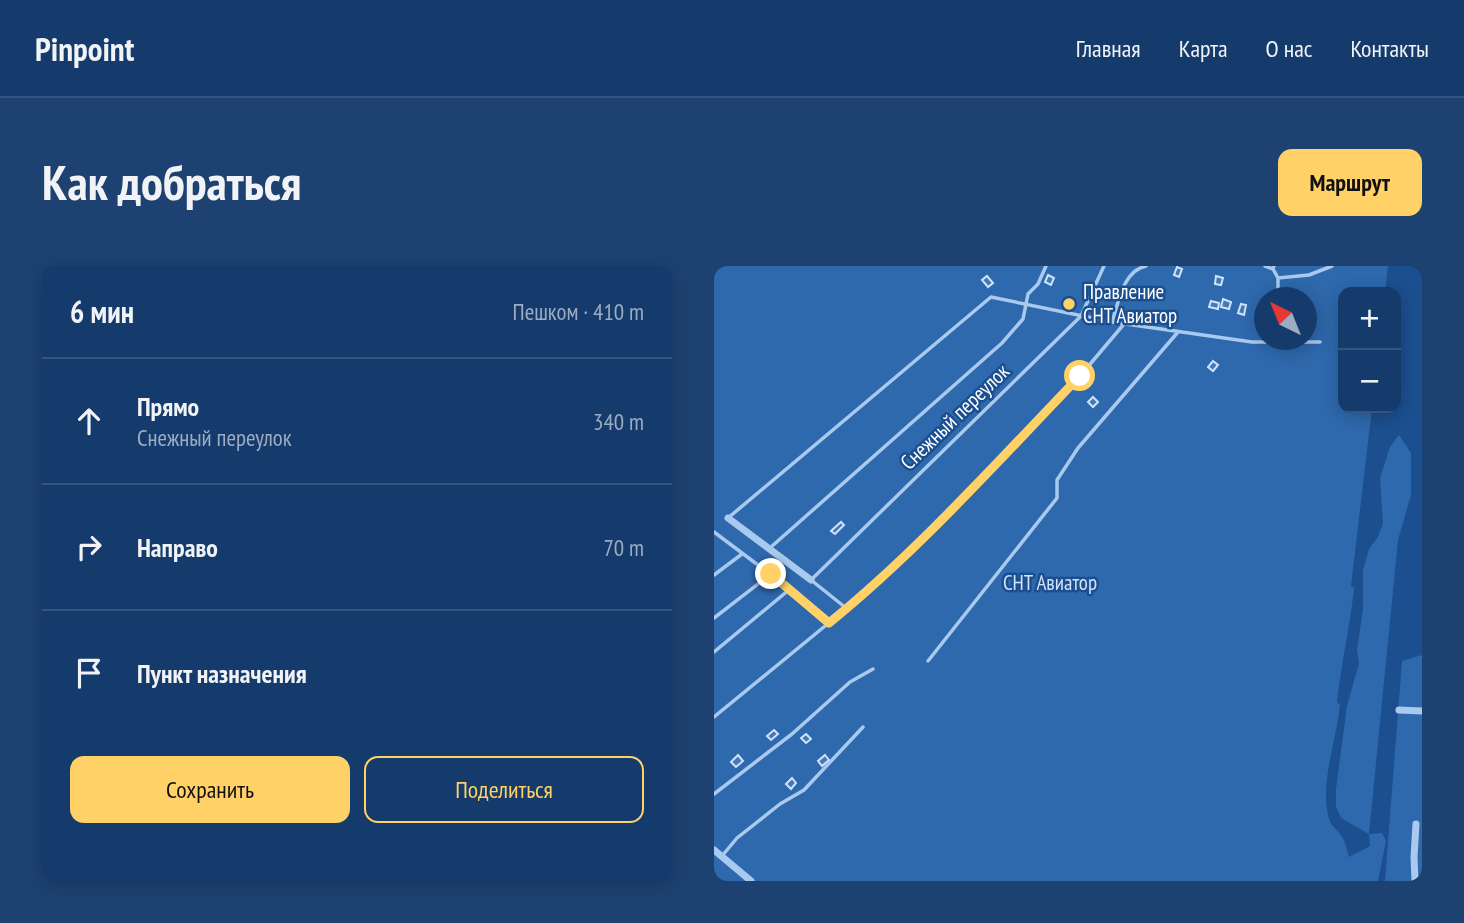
<!DOCTYPE html>
<html lang="ru">
<head>
<meta charset="utf-8">
<style>
	:root { --surface:#143b6b; --page:#1d4271; --text:#f1f3f6; --muted:#9dadc1; --line:#33557e; --accent:#ffd166 }
	body { margin:0; font-family:"PT Sans Narrow",sans-serif; background:var(--page); color:var(--text) }
	.controls { position:absolute; right:21px; top:21px; display:grid; overflow:hidden; border-radius:14px; box-shadow:0 4px 18px #0003 }
	.controls button { width:63px; height:63px; display:grid; place-items:center; padding:0; border:0; border-bottom:2px solid var(--line); background:var(--surface); color:var(--text); font:35px sans-serif }
	.compass { position:absolute; left:540px; top:21px; width:63px; height:63px; border-radius:50%; background:var(--surface); box-shadow:0 4px 18px #0003; rotate:317deg }
	.stop { position:absolute; width:21px; height:21px; margin:-16px; border:5px solid #ffd166; border-radius:50%; background:#fff }
	.stop.end { background:#ffd166; border-color:#fff; box-shadow:0 2px 7px #0008 }
	.list { margin:0; padding:0; list-style:none }
	h2 { display:flex; justify-content:space-between; align-items:center; height:91px; margin:0; padding:0 28px; font-size:30px }
	h2 small { font-size:23px; font-weight:400; color:var(--muted) }
	.list li { display:grid; grid-template-columns:46px 1fr auto; gap:21px; align-items:center; box-sizing:border-box; height:126px; padding:0 28px; border-top:2px solid var(--line) }
	.list b { display:block; font-size:26px; white-space:nowrap }
	.list p { margin:0; font-size:23px; white-space:nowrap; color:var(--muted) }
	.list em { font-size:23px; font-style:normal; color:var(--muted) }
	.actions { display:flex; gap:14px; padding:21px 28px }
	.actions a { flex:1; padding:16px 0; border:2px solid var(--accent); border-radius:14px; text-align:center; font-size:24px; color:var(--accent) }
	.actions .main { background:var(--accent); color:#111 }
	.icon { flex:none; width:38px; height:38px; fill:none; stroke:currentColor; stroke-width:2; stroke-linecap:round; stroke-linejoin:round }
	.map { position:relative; flex:none; width:708px; height:615px; overflow:hidden; border-radius:14px }
	header { display:flex; align-items:center; gap:42px; box-sizing:border-box; height:98px; padding:0 35px; background:var(--surface); border-bottom:2px solid var(--line) }
	header strong { font-size:33px }
	nav { display:flex; gap:38px; margin-inline-start:auto; font-size:24px }
	.intro { display:flex; align-items:center; justify-content:space-between; box-sizing:border-box; height:168px; padding:0 42px }
	h1 { margin:0; font-size:49px }
	.button { padding:18px 32px; border-radius:14px; background:var(--accent); color:#111; font-size:24px; font-weight:700 }
	main { display:flex; gap:42px; padding:0 42px }
	aside { flex:1; background:var(--surface); border-radius:14px; box-shadow:0 4px 18px #0003 }
	.map>svg:first-child { display:block }
	.green { fill:#2e69ad; fill-rule:evenodd }
	.building { fill:#4478b7; stroke:#cfe3fa; stroke-width:2 }
	.lines { fill:none; stroke-linecap:round; stroke-linejoin:round }
	.service { stroke:#a9c9ee; stroke-width:3.5 }
	.minor { stroke:#a9c9ee; stroke-width:7 }
	.route { stroke:#ffd166; stroke-width:9 }
	.poi-dot { fill:#ffd166; stroke:#1b4f8f; stroke-width:2.5 }
	.labels { text-anchor:middle; stroke-width:5; stroke-linejoin:round; paint-order:stroke }
	.poi-label { font-size:21px; fill:#fff; stroke:#1b4f8f; text-anchor:start }
	.street-label { font-size:21px; fill:#fff; stroke:#1b4f8f }
	.park-label { font-size:21px; fill:#cfe3fa; stroke:#1b4f8f }
</style>
</head>
<body>
<header>
<strong>Pinpoint</strong>
<nav><a>Главная</a><a>Карта</a><a>О нас</a><a>Контакты</a></nav>
</header>
<div class="intro"><h1>Как добраться</h1><a class="button">Маршрут</a></div>
<main>
<aside>
<h2>6 мин<small>Пешком · 410 m</small></h2>
<ul class="list">
<li><svg class="icon" aria-label="ahead" viewBox="0 0 24 24"><path d="M12 20V5M6 11l6-6 6 6"/></svg><div><b>Прямо</b><p>Снежный переулок</p></div><em>340 m</em></li>
<li><svg class="icon" aria-label="right" viewBox="0 0 24 24"><path d="M7 20v-9h11M14 6l5 5-5 5"/></svg><div><b>Направо</b></div><em>70 m</em></li>
<li><svg class="icon" aria-label="arrive" viewBox="0 0 24 24"><path d="M6 21V4h12l-3 4 3 4H6"/></svg><div><b>Пункт назначения</b></div></li>
</ul>
<div class="actions"><a class="main">Сохранить</a><a>Поделиться</a></div>
</aside>
<div class="map">
<svg width="708" height="615" viewBox="0 0 708 615">
	<rect width="100%" height="100%" fill="#1b4f8f"/>
	<path class="green" d="M 0,0 L 674,0 L 671,26 L 629,26 L 629,142 L 658,142 L 637,320 L 640,322 C 636,361 627,398 623,437 L 626,438 C 623,474 605,518 615,553 C 617,560 624,564 628,571 C 632,576 633,585 635,591 L 656,580 L 655,568 L 627,552 L 622,541 L 622,523 L 633,440 L 645,397 L 643,384 L 649,343 L 649,304 L 655,283 L 664,271 L 669,257 L 666,212 L 676,181 L 685,169 L 697,187 L 697,229 L 684,274 L 655,568 L 668,567 L 672,575 L 664,615 L 0,615 ZM 550,32 L 592,32 L 592,74 L 550,74 Z
		M 708,389 L 708,615 L 671,615 L 688,395 Z"/>
	<path class="building" d="M 463,1 L 468,3 L 465,11 L 460,9 Z
		M 334,9 L 340,12 L 337,19 L 331,16 Z
		M 273,10 L 279,17 L 274,21 L 268,14 Z
		M 502,10 L 509,12 L 507,19 L 501,18 Z
		M 429,22 L 435,25 L 432,31 L 426,28 Z
		M 509,33 L 517,36 L 515,43 L 507,41 Z
		M 497,35 L 505,37 L 504,43 L 495,41 Z
		M 527,38 L 532,39 L 530,49 L 524,47 Z
		M 499,95 L 504,99 L 499,105 L 494,101 Z
		M 379,131 L 384,136 L 379,141 L 374,136 Z
		M 127,256 L 130,259 L 121,268 L 117,265 Z
		M 60,464 L 64,468 L 57,474 L 53,470 Z
		M 92,468 L 97,473 L 92,477 L 87,472 Z
		M 24,489 L 29,495 L 22,501 L 17,496 Z
		M 111,489 L 115,494 L 108,500 L 104,495 Z
		M 78,512 L 82,517 L 77,523 L 72,518 Z"/>
	<g class="lines">
		<path class="service" d="M 551,0 L 559,3 L 560,0
			M 559,3 L 564,12 L 564,32
			M 564,12 L 595,9 L 618,0
			M 398,56 C 405,35 409,5 432,0
			M 14,252 L 277,31 L 398,56 L 538,76 L 606,76
			M 0,266 L 76,323 L 115,357
			M 57,281 L 288,77 L 309,53 L 314,28 L 324,18 L 332,0
			M 0,309 L 28,288
			M 132,342 L 97,314 L 367,50 L 390,0
			M 0,352 L 57,308
			M 0,386 L 76,323
			M 214,395 L 343,232 L 343,214 L 364,182 L 464,66
			M 0,451 L 133,342 L 166,312 L 310,168 L 366,110 L 410,58
			M 0,528 L 78,468 L 136,416 L 159,403
			M 8,590 L 23,572 L 66,538 L 90,524 L 149,461"/>
		<path class="minor" d="M 14,252 L 97,314
			M 685,444 L 708,445
			M 0,584 L 37,615
			M 701,615 L 700,591 L 702,558"/>
	</g>
	<g class="lines">
		<path class="route" d="M 57,308 L 115,357 C 206,283 285,194 366,110"/>
	</g>
	<circle class="poi-dot" cx="355" cy="38" r="7"/>
	<g class="labels">
		<g class="poi-label">
			<text x="369" y="33">Правление<tspan x="369" dy="24">СНТ Авиатор</tspan></text>
		</g>
		<g class="street-label">
			<text transform="translate(241 151) rotate(-44)" y="7">Снежный переулок</text>
		</g>
		<g class="park-label">
			<text x="336" y="324">СНТ Авиатор</text>
		</g>
	</g>
</svg>
<div class="controls">
<button>+</button>
<button>−</button>
</div>
<svg class="compass" viewBox="-18 -18 36 36"><path d="M0-13l5 13h-10z" fill="#e53935"/><path d="M0 13l5-13h-10z" fill="#9dadc1"/></svg>
<div class="stop" style="left:366px;top:110px"></div>
<div class="stop end" style="left:57px;top:308px"></div>
</div>
</main>
</body>
</html>
